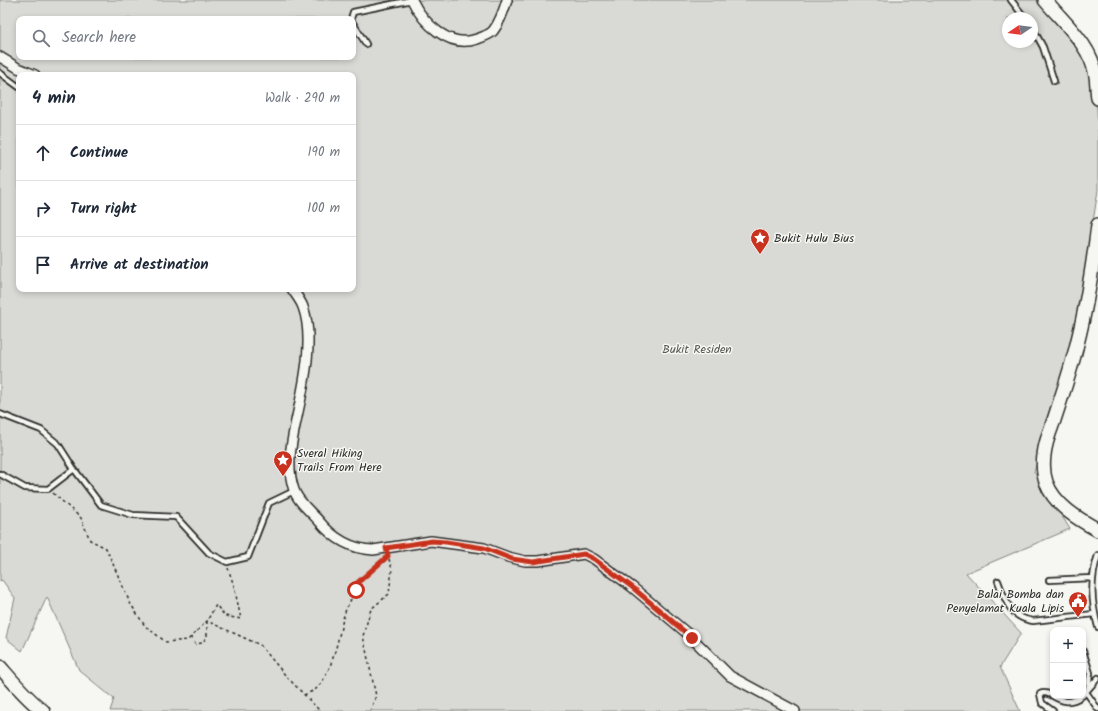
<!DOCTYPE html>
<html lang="en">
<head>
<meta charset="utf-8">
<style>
	:root { --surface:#fff; --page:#f6f6f7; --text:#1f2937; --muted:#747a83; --line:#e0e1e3 }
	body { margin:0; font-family:Kalam,sans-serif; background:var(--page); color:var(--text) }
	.controls { position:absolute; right:12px; bottom:12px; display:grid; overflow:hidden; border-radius:8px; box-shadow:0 2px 6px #0003 }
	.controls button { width:36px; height:36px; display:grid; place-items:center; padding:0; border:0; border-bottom:1px solid var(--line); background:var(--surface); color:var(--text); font:20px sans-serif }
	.compass { position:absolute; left:1002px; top:12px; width:36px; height:36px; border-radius:50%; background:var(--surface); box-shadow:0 2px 6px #0003; rotate:257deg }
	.stop { position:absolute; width:12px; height:12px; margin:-9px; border:3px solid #c8321e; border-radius:50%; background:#fff }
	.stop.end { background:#c8321e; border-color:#fff; box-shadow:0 1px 4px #0008 }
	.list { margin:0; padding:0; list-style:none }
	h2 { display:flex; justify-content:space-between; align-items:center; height:52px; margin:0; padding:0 16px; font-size:17px }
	h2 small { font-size:13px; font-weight:400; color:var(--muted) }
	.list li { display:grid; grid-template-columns:26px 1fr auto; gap:12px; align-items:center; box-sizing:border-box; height:56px; padding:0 16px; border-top:1px solid var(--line) }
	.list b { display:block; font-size:15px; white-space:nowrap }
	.list em { font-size:13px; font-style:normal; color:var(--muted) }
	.icon { flex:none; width:22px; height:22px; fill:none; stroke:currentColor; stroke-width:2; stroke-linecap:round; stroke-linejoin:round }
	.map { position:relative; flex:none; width:1098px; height:711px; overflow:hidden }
	.search { position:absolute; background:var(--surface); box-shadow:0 2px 6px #0003; left:16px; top:16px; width:340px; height:44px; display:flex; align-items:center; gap:10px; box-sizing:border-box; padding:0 14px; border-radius:8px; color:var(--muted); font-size:15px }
	.panel { position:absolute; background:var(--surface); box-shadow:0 2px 6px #0003; left:16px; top:72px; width:340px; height:220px; border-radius:8px }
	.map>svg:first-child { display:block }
	.green { fill:#d9d9d5; stroke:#828280; fill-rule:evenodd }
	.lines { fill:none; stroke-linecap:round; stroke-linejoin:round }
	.lane-casing { stroke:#2b2b2b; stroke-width:8 }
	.street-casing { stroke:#2b2b2b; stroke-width:12 }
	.secondary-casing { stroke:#2b2b2b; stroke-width:16 }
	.path { stroke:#2b2b2b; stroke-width:1.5; stroke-dasharray:3 3; stroke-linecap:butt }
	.lane { stroke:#f6f6f2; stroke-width:4.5 }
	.street { stroke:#f6f6f2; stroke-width:9 }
	.secondary { stroke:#f6f6f2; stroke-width:13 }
	.route { stroke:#c8321e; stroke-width:5 }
	.labels { text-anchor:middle; stroke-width:3; stroke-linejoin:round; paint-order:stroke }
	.poi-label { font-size:12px; fill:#2b2b2b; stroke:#f6f6f2; text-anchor:start }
	.park-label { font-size:12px; fill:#565656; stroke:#f6f6f2 }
</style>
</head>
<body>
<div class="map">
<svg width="1098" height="711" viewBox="0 0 1098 711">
	<rect width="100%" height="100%" fill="#f6f6f2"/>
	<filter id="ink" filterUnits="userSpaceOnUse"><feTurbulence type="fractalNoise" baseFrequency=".025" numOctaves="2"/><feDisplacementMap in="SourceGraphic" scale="8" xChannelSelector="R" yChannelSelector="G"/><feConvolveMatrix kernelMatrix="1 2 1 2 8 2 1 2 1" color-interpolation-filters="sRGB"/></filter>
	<g filter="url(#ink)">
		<path class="green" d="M 0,0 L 1037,0 L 1081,43 L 1094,71 L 1098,124 L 1098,190 L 1074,342 L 1034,472 L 1070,529 L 966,573 L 1021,633 L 1000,667 L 1020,711 L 110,711 L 114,699 L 79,670 L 47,597 L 22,651 L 6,638 L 15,598 L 2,580 L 0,581 ZM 1008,18 L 1032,18 L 1032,42 L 1008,42 ZM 19,19 L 353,19 L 353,57 L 19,57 ZM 19,75 L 353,75 L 353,289 L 19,289 Z"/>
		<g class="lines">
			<defs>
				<path id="lane" d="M 1011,0 L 1025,18
					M 351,19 L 353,12 L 412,0
					M 353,23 L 366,44
					M 1032,27 L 1043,47 L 1054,81
					M 0,73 L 19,87
					M 0,414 L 41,430 L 58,444 L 74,469
					M 0,474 L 25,488 L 48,489 L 74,469 L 101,505 L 133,515 L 176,517 L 209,553 L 227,562 L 248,557 L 269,503 L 294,491
					M 1098,555 C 1090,580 1091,601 1098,627
					M 1049,580 L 1092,578
					M 998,581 C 1005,600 1010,618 1033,621 L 1094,614
					M 1083,651 L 1090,673 L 1088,689
					M 1086,692 L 1098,709
					M 1083,695 L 1098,678
					M 1053,711 L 1042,703 L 1040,694 C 1052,688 1060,711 1082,696"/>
				<path id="street" d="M 412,0 C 423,23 449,49 477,39 C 483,37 489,35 493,31 C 500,22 504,10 507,0
					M 0,57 L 18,68 L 35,75
					M 292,289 C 296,295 301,301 303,307 C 315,339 303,389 296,421 C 291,445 286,467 294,490 C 298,502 311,512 319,521 C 333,538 350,549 373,550 L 431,541 L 484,548 L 508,557 L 525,561 L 538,561 L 584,554 L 594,559 L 632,587 L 688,634 L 730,676 L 795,711"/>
				<path id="secondary" d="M 1045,0 C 1064,23 1091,45 1096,76 C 1097,83 1097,91 1098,98
					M 1098,225 C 1093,265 1087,305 1077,344 C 1071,370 1062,395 1054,420 C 1050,431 1045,443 1044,455 C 1043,463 1043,473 1046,482 C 1054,505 1078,519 1098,530
					M 0,667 C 14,683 26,698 43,711"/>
			</defs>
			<use href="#lane" class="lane-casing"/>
			<use href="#street" class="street-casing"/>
			<use href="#secondary" class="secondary-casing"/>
			<path class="path" d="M 53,493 L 81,518 L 90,540 L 106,548 L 130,603 L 145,626 L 166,642 L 188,640 L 207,621 L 260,645 L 286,676 L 320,711
				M 191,637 L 195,644 L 202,643 L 207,637 L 207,621 L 216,605 L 225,616 L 241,619 L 234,586 L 228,568
				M 304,695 C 308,693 314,691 317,688 C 333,671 338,638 344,615 C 347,604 355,596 356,584 L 387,558
				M 370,711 L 376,696 L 363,636 L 371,609 L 389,594 L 392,569 L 388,556"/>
			<use href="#lane" class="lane"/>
			<use href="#street" class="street"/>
			<use href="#secondary" class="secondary"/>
		</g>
	</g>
	<g class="lines" filter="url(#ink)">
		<path class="route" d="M 356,590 L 356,584 L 388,556 L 386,548 L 432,541 L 446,542 L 484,548 L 512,559 L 533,562 L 584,554 L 594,559 L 632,587 L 692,638"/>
	</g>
	<defs>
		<symbol id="sight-pin" viewBox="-11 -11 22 30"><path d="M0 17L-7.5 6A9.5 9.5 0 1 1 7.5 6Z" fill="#c8321e" stroke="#f6f6f2"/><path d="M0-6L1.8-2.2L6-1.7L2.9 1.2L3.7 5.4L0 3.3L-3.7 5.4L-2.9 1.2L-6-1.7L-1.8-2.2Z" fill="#fff"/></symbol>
		<symbol id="civic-pin" viewBox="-11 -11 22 30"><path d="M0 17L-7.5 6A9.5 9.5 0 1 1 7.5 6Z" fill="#c8321e" stroke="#f6f6f2"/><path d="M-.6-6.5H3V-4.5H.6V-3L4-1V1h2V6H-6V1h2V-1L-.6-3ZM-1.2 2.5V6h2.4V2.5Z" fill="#fff"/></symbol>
	</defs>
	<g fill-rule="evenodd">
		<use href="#sight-pin" x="749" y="227" width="22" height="30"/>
		<use href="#sight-pin" x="272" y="449" width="22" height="30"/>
		<use href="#civic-pin" x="1067" y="590" width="22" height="30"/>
	</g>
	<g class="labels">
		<g class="poi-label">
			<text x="774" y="242">Bukit Hulu Bius</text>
			<text x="297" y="457">Sveral Hiking<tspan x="297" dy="14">Trails From Here</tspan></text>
			<text x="1064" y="598" text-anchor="end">Balai Bomba dan<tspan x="1064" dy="14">Penyelamat Kuala Lipis</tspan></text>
		</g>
		<g class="park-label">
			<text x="697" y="353">Bukit Residen</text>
		</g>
	</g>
</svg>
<div class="controls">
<button>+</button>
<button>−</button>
</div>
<svg class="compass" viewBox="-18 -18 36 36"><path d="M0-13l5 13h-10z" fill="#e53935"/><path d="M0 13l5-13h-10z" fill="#747a83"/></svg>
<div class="stop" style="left:356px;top:590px"></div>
<div class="stop end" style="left:692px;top:638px"></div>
<div class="search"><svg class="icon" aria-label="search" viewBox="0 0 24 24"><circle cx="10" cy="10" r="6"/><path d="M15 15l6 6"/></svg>Search here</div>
<section class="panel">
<h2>4 min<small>Walk · 290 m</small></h2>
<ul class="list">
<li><svg class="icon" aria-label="ahead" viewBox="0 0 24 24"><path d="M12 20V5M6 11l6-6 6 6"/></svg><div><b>Continue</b></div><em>190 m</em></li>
<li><svg class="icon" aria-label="right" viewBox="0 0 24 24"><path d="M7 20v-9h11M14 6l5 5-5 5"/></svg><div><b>Turn right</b></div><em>100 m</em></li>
<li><svg class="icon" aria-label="arrive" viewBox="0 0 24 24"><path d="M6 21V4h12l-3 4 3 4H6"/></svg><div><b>Arrive at destination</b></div></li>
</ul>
</section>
</div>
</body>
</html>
